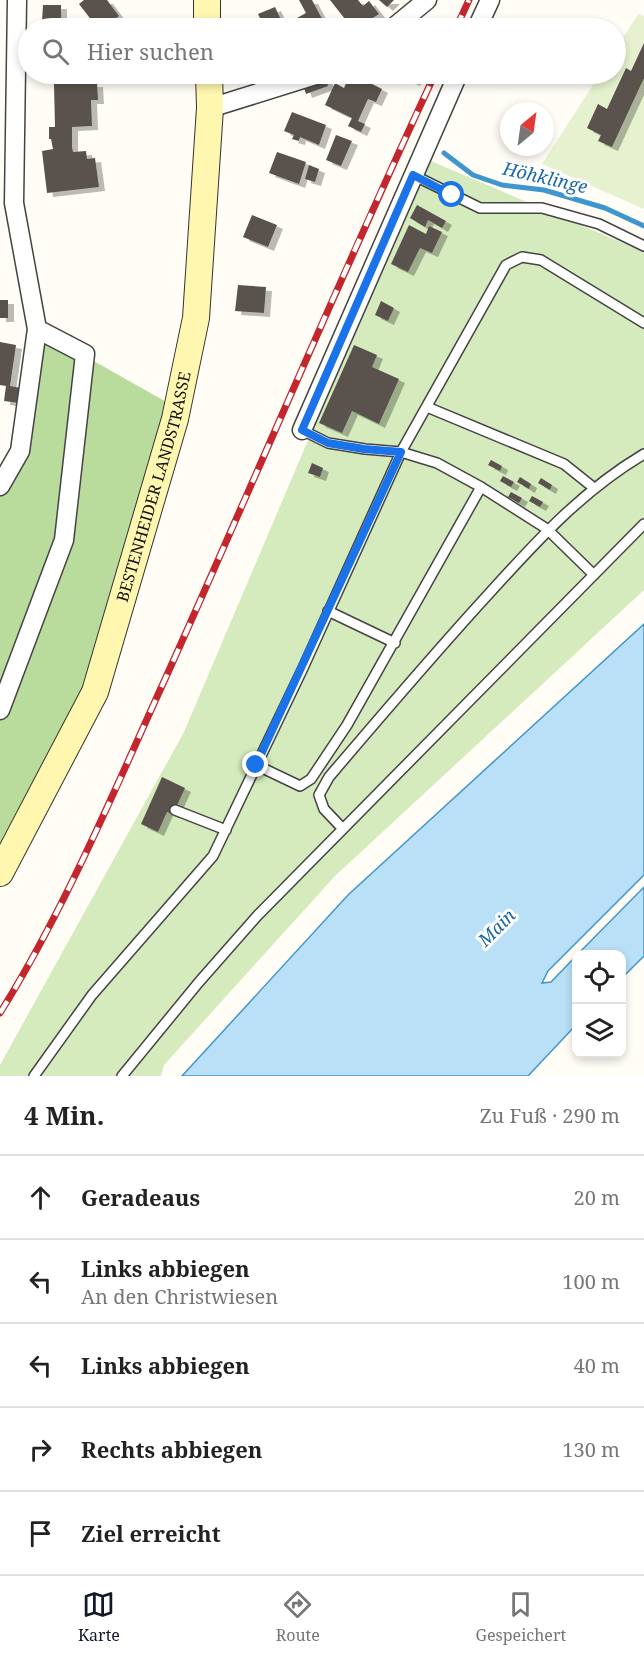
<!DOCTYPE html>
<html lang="de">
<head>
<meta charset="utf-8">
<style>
	:root { --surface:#fff; --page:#f6f6f6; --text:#222; --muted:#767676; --line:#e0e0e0; --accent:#111827 }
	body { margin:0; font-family:"Noto Serif",serif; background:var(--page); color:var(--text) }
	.controls { position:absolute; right:18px; bottom:18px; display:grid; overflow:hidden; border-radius:12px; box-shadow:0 3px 9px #0003 }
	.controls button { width:54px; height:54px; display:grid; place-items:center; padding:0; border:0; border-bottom:2px solid var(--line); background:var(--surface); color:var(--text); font:30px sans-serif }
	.compass { position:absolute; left:500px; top:102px; width:54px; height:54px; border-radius:50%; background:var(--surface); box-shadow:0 3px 9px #0003; rotate:29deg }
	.stop { position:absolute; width:18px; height:18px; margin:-14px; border:4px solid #1a73e8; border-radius:50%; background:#fff }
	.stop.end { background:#1a73e8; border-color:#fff; box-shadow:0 2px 6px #0008 }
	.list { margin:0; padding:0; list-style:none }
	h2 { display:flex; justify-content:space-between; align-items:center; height:78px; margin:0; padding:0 24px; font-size:26px }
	h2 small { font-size:20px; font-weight:400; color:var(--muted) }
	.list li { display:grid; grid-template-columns:39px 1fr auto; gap:18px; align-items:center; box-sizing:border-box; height:84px; padding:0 24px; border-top:2px solid var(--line) }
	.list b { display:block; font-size:22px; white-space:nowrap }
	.list p { margin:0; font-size:20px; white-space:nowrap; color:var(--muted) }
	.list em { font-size:20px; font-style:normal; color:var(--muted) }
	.icon { flex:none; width:33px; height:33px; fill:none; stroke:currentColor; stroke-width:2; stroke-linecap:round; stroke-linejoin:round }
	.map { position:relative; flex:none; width:644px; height:1076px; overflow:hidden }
	.search { position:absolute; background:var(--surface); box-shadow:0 3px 9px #0003; left:18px; right:18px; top:18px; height:66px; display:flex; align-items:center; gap:15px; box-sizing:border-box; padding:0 21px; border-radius:33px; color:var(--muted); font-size:22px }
	.sheet { height:498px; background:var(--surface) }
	nav { display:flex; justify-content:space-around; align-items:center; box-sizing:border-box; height:84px; border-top:2px solid var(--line); background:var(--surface); font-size:16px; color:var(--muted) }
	nav a { display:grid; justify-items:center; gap:3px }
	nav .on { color:var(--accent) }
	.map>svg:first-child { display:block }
	.green { fill:#d5ebbd }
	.forest { fill:#b9dc9c }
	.pitch { fill:#e6f2cf }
	.water { fill:#b9e0f7; stroke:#3f96cf; stroke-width:1.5 }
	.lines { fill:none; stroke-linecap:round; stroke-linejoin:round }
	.stream { stroke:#3f96cf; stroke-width:5 }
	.building { fill:#5a524d; filter:url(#shadow) }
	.lane-casing { stroke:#444; stroke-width:12 }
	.street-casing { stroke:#444; stroke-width:21 }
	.secondary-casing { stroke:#333; stroke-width:28 }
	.lane { stroke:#fff; stroke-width:9 }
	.street { stroke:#fff; stroke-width:18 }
	.secondary { stroke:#fff6b0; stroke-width:26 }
	.rail-casing { stroke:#c4262e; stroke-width:7 }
	.rail { stroke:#fff; stroke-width:4.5; stroke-dasharray:14; stroke-linecap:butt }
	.route { stroke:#1a73e8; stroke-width:8 }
	.labels { text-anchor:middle; stroke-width:6; stroke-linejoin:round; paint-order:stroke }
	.street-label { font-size:16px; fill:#111; stroke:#fff }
	.water-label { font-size:18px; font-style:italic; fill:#1768a6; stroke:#fff }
</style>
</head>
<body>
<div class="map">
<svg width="644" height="1076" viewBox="0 0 644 1076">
	<defs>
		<filter id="shadow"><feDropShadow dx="6" dy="4" stdDeviation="0" flood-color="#0004"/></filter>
	</defs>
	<rect width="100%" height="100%" fill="#fffdf5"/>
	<path class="green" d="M 431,161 L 644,252 L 644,590 L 335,876 L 164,1065 L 161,1076 L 0,1076 L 0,1065 L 184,732 L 306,445 Z"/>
	<path class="forest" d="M 37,329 L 177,408 L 95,692 L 0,873 L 0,486 L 20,451 Z"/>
	<path class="pitch" d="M 638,14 L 644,16 L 644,209 L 542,164 L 600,74 L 616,74 L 616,50 Z"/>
	<path class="water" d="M 644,624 L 644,875 L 548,971 L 542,983 L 551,982 L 576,956 L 576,1025 L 528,1076 L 182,1076 L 348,895 Z
		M 644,887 L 644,956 L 622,978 L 622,954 L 578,954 Z"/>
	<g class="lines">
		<path class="stream" d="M 444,153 L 473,175 L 502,185 L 544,190 L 605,208 L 644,226"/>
	</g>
	<path class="building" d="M 84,0 L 107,0 L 119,16 L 107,25 L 104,20 L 96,26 L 79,4 Z
		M 299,0 L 312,0 L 327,28 L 302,28 L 297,18 L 306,13 Z
		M 330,0 L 358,0 L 363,6 L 369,1 L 379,14 L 357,28 L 352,28 Z
		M 379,0 L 394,0 L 387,7 Z
		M 43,5 L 61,5 L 61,22 L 42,22 Z
		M 275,7 L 283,24 L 286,23 L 289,28 L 265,28 L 258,14 Z
		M 644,43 L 644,78 L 612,147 L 598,141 L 601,135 L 587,128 L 598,104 L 607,109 L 626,68 L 631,71 Z
		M 350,74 L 357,74 L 367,78 L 366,81 L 382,89 L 376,102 L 368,99 L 358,121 L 365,124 L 361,132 L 348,126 L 352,118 L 325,105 L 335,83 L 344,88 Z
		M 397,74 L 418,74 L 414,82 Z
		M 326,78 L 328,86 L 306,94 L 303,85 Z
		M 97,83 L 98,100 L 91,100 L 92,126 L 72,127 L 72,147 L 73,152 L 86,151 L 87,159 L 95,158 L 99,187 L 47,193 L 42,151 L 53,149 L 51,139 L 49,139 L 49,127 L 55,127 L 54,84 Z
		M 292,112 L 326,125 L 319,145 L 300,137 L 299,141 L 292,139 L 294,135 L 284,131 Z
		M 336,135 L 352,141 L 341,166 L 326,160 Z
		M 277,152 L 306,162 L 299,184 L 269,173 Z
		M 309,165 L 319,169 L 315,182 L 305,179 Z
		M 417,205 L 446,221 L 442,228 L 428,220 L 425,227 L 410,218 Z
		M 252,215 L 277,225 L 268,247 L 243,237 Z
		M 409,225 L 426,234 L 429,226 L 442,232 L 432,253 L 420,248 L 408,272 L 391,264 Z
		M 238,285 L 266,287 L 264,313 L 235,311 Z
		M 0,300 L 8,300 L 8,318 L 0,318 Z
		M 381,301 L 394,308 L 388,321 L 375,315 Z
		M 0,342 L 16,345 L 10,386 L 21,388 L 19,403 L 4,401 L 6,386 L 0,385 Z
		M 354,345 L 377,355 L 372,367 L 399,379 L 379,424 L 352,411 L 342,433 L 319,423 Z
		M 491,460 L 502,466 L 500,471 L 488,465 Z
		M 312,463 L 323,468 L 320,477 L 308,473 Z
		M 503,476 L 514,482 L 511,487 L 500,481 Z
		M 520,477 L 531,484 L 529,489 L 517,482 Z
		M 541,478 L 552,485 L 550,490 L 538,483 Z
		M 511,492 L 522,498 L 519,503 L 508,497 Z
		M 532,496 L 543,502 L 540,507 L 529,501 Z
		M 162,777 L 185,788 L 173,814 L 167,812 L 158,832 L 141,824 Z"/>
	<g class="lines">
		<defs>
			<path id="lane" d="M 413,175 L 480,208 L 542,208 L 599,224 L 644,246
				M 427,407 L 564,464 L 594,488
				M 302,430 L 328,443 L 365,449 L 401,452 L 437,463 L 481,487 L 547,529 L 594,575
				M 328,611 L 395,643
				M 256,765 L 300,786 L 311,779 L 347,725 L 481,487
				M 175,810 L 226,830
				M 343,829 L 324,809 L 319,795 L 329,777 C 381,716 432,656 485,598 C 534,544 580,492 644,454
				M 34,1076 L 92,995 L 213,856 L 303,668 L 401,452 L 506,265 L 522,257 L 541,260 L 644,323
				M 122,1076 L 199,982 L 258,915 L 644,524"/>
			<path id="street" d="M 17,0 L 14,203 L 37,329
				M 393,28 L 427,0
				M 477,28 L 490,0
				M 210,108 L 319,74
				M 302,430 L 458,74
				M 0,486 L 20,451 L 37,329 L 85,354 L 64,540 L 0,710"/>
			<g id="secondary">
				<path d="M 207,0 L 207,28"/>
				<path id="s1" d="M 0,873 L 95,692 L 175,419 L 196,318 L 210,108 L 209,74"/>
			</g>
		</defs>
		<use href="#lane" class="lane-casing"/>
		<use href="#street" class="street-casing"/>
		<use href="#secondary" class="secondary-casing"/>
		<use href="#lane" class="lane"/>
		<use href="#street" class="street"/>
		<use href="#secondary" class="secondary"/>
		<defs>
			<path id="rail" d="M 456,28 L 469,0
				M 0,1013 C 66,907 114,791 166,677 C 256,477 342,273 435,74"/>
		</defs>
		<use href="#rail" class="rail-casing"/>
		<use href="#rail" class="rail"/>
	</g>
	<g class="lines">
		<path class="route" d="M 256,765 L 401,452 L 364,449 L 328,443 L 302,430 L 413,175 L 452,195"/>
	</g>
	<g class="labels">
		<g class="street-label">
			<text dy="6" stroke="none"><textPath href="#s1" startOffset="418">BESTENHEIDER LANDSTRASSE</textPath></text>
		</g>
		<g class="water-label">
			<text transform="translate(545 178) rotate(13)" y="6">Höhklinge</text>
			<text transform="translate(497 928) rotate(-45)" y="6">Main</text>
		</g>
	</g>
</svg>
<div class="controls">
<button><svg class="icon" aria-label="locate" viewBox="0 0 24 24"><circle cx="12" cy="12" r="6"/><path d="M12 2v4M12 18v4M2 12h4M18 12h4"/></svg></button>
<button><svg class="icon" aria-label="layers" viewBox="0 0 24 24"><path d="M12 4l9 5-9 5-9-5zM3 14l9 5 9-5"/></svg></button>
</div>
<svg class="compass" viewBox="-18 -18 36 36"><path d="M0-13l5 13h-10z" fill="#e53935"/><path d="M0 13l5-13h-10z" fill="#767676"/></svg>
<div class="stop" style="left:452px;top:195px"></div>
<div class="stop end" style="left:256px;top:765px"></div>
<div class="search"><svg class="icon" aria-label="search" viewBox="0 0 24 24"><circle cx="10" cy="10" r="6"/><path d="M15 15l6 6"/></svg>Hier suchen</div>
</div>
<section class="sheet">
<h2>4 Min.<small>Zu Fuß · 290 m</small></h2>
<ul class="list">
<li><svg class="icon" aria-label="ahead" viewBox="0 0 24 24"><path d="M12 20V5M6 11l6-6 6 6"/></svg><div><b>Geradeaus</b></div><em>20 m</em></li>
<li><svg class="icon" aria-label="left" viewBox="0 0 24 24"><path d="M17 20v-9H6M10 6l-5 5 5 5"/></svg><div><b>Links abbiegen</b><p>An den Christwiesen</p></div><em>100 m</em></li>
<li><svg class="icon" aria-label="left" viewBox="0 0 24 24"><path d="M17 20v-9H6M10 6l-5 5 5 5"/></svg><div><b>Links abbiegen</b></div><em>40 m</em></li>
<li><svg class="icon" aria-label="right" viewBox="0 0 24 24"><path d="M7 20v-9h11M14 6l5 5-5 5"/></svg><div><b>Rechts abbiegen</b></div><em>130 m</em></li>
<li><svg class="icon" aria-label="arrive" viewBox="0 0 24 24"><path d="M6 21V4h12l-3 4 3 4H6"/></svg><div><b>Ziel erreicht</b></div></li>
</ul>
</section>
<nav>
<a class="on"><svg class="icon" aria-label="map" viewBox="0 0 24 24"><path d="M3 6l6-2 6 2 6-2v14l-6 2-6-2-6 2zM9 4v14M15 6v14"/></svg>Karte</a>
<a><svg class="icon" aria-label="directions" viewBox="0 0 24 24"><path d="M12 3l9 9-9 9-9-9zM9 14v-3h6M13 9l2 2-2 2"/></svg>Route</a>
<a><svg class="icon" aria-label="saved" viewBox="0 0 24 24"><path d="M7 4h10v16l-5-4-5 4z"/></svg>Gespeichert</a>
</nav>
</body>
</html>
